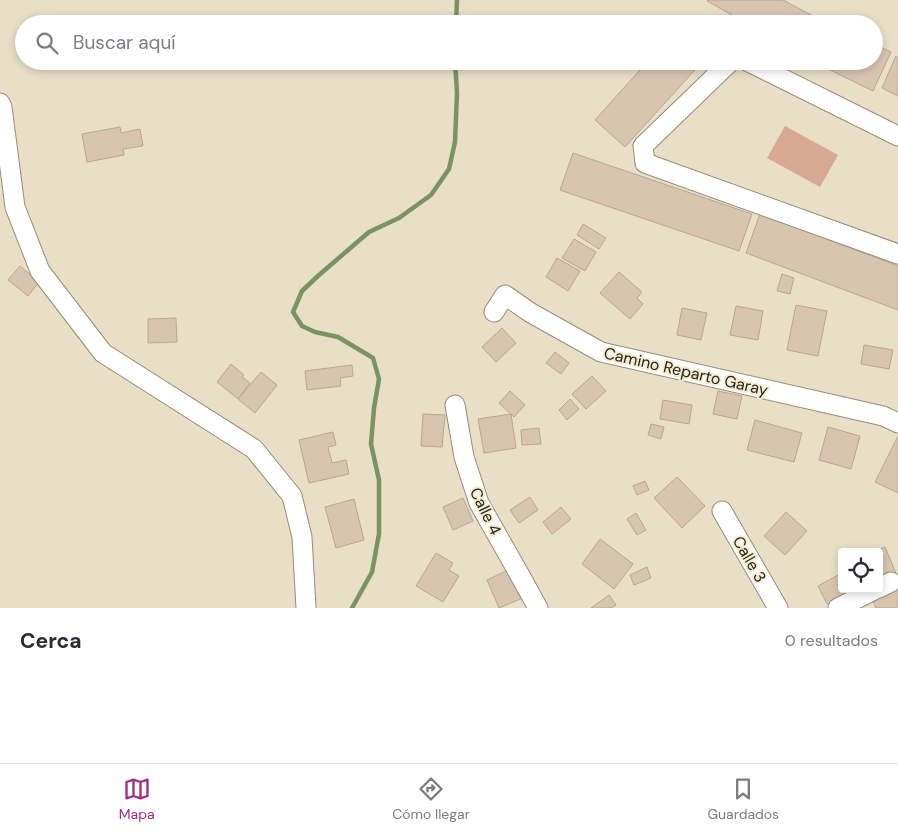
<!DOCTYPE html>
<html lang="es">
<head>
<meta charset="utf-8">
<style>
	:root { --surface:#fff; --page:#f7f7f7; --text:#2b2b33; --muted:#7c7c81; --line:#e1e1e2; --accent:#a62b7f }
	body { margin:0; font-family:"DM Sans",sans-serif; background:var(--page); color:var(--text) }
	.controls { position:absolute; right:15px; bottom:15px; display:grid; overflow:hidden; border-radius:5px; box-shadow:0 2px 8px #0003 }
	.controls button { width:45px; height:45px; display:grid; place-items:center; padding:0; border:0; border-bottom:1px solid var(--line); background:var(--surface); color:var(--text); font:25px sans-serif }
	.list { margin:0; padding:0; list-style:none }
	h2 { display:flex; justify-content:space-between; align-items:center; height:65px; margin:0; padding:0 20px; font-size:21px }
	h2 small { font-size:16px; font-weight:400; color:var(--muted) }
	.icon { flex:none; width:28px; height:28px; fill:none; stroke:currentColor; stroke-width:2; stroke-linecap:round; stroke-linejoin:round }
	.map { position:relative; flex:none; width:898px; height:608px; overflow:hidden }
	.search { position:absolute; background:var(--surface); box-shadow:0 2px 8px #0003; left:15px; right:15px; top:15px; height:55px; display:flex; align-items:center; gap:12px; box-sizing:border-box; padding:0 18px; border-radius:28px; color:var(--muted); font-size:19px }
	.sheet { height:155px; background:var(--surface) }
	nav { display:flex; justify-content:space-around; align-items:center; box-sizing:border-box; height:70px; border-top:1px solid var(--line); background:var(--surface); font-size:14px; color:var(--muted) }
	nav a { display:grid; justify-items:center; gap:2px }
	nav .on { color:var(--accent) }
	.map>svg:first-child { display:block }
	.green { fill:#d7a993 }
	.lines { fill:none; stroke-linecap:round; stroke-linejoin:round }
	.stream { stroke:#7a9461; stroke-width:4.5 }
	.building { fill:#d8c5b0; stroke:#b8a692 }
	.minor-casing { stroke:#968d76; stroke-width:21 }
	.minor { stroke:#fff; stroke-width:19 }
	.labels { text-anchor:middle; stroke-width:4; stroke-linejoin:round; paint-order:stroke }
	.street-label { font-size:16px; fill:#27231a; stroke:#f5ecd2 }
</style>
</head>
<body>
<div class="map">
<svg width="898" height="608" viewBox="0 0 898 608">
	<rect width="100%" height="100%" fill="#e8dfc6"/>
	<path class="green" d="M 785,126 L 838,155 L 820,187 L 767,158 Z"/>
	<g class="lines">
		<path class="stream" d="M 456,24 L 457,0
			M 352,608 L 372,572 L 379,534 L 379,480 L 371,444 L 374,408 L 379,379 L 373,358 L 338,337 L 315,332 L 302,326 L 293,312 L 302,291 L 319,275 L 369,232 L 399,218 L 431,195 L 449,169 L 455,142 L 457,93 L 455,61"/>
	</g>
	<path class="building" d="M 708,0 L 783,0 L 828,24 L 748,24 L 707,1 Z
		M 874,44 L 891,52 L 873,91 L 820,65 L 822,61 L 874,61 Z
		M 896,56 L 898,57 L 898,96 L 882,88 Z
		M 648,61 L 703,61 L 625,147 L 595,120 Z
		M 120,127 L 121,133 L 140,129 L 143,146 L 123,149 L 124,155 L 87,162 L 82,134 Z
		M 573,153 L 752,214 L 739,251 L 560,190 Z
		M 760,214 L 898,266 L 898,310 L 746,253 Z
		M 583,224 L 606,238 L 599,249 L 577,235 Z
		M 574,239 L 596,252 L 585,271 L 562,258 Z
		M 557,258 L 580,271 L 568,291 L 546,277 Z
		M 20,266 L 39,282 L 28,296 L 8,280 Z
		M 619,272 L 642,292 L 637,298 L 643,304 L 630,319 L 600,293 Z
		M 782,274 L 794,278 L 790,294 L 777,291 Z
		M 796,305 L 827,311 L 818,356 L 787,350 Z
		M 736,306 L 763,311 L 758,340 L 730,335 Z
		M 682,308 L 707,313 L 701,340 L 677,335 Z
		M 176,318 L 177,342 L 148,343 L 148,319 Z
		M 502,328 L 516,343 L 496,362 L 482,347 Z
		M 864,345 L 893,350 L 889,369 L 861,364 Z
		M 555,352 L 569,363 L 561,374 L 546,363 Z
		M 231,364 L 244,375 L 242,377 L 250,383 L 238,399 L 217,382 Z
		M 352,365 L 353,376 L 340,378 L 341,386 L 307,390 L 305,371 Z
		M 261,372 L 277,385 L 255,413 L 238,399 Z
		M 592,376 L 606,391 L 586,409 L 572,394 Z
		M 510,391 L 525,405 L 514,417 L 499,403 Z
		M 718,391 L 742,396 L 737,419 L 713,414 Z
		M 570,399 L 579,409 L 567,420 L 559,410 Z
		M 663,400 L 692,405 L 689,424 L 660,419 Z
		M 423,414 L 445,415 L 442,447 L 421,446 Z
		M 511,414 L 516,448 L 484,453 L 478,419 Z
		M 755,420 L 802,433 L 794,462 L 747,450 Z
		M 651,424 L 664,427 L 661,439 L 648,435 Z
		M 828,427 L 860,436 L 851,469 L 819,460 Z
		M 539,428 L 541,444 L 522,445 L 521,430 Z
		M 333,432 L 336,445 L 328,447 L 332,463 L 346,460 L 349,474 L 309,483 L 299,440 Z
		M 898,436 L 898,493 L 875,482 Z
		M 677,477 L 705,506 L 682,528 L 654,498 Z
		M 645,481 L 649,490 L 637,495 L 633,486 Z
		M 530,497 L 538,510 L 519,523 L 510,510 Z
		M 463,498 L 473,521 L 453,530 L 443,507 Z
		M 354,499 L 364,540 L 336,548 L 325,507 Z
		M 561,507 L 571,519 L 552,534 L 543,522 Z
		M 786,512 L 807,531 L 785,555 L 764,536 Z
		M 636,513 L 646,530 L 637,535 L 627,519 Z
		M 600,539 L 633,564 L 614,589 L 582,564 Z
		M 885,547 L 896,573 L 879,580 L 879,552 L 874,552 Z
		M 436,553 L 453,563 L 449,570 L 459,576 L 443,602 L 416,586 Z
		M 647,567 L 651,578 L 634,585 L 630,575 Z
		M 510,569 L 523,598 L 499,608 L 487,580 Z
		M 842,573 L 842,589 L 850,589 L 851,591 L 827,604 L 818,586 Z
		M 898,586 L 898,608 L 876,608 L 873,601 Z
		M 609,595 L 616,605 L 611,608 L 591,608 Z"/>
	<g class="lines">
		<defs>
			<path id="minor" d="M 731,61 L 643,146 L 645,163 L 898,254
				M 747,61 L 898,136
				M 0,103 L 2,107 L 15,207 L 40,271 L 103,353 L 254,449 L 292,496 L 302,537 L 306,608
				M 494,312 L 505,295 L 531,313 L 601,352 L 883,416 L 898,423
				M 455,405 L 464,457 L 479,503 L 522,579 L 538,608
				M 722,511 L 778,608
				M 879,588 L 891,582
				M 838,608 L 876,589"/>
		</defs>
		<use href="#minor" class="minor-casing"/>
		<use href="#minor" class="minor"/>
	</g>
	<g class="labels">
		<g class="street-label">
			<text transform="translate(686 371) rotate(13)" y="6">Camino Reparto Garay</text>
			<text transform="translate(486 511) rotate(64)" y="6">Calle 4</text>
			<text transform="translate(750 559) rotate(60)" y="6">Calle 3</text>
		</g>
	</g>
</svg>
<div class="controls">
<button><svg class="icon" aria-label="locate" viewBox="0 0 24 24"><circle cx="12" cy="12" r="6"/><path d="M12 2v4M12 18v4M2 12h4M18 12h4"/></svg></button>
</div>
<div class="search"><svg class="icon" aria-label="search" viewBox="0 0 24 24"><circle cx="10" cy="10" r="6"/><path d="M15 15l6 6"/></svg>Buscar aquí</div>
</div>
<section class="sheet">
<h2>Cerca<small>0 resultados</small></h2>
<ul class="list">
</ul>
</section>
<nav>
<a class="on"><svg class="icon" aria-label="map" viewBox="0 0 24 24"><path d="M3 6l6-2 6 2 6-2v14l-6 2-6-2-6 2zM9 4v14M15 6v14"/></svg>Mapa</a>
<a><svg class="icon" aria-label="directions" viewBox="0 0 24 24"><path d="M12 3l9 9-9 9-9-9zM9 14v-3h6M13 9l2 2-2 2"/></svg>Cómo llegar</a>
<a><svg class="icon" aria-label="saved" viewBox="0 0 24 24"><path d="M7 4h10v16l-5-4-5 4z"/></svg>Guardados</a>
</nav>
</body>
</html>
